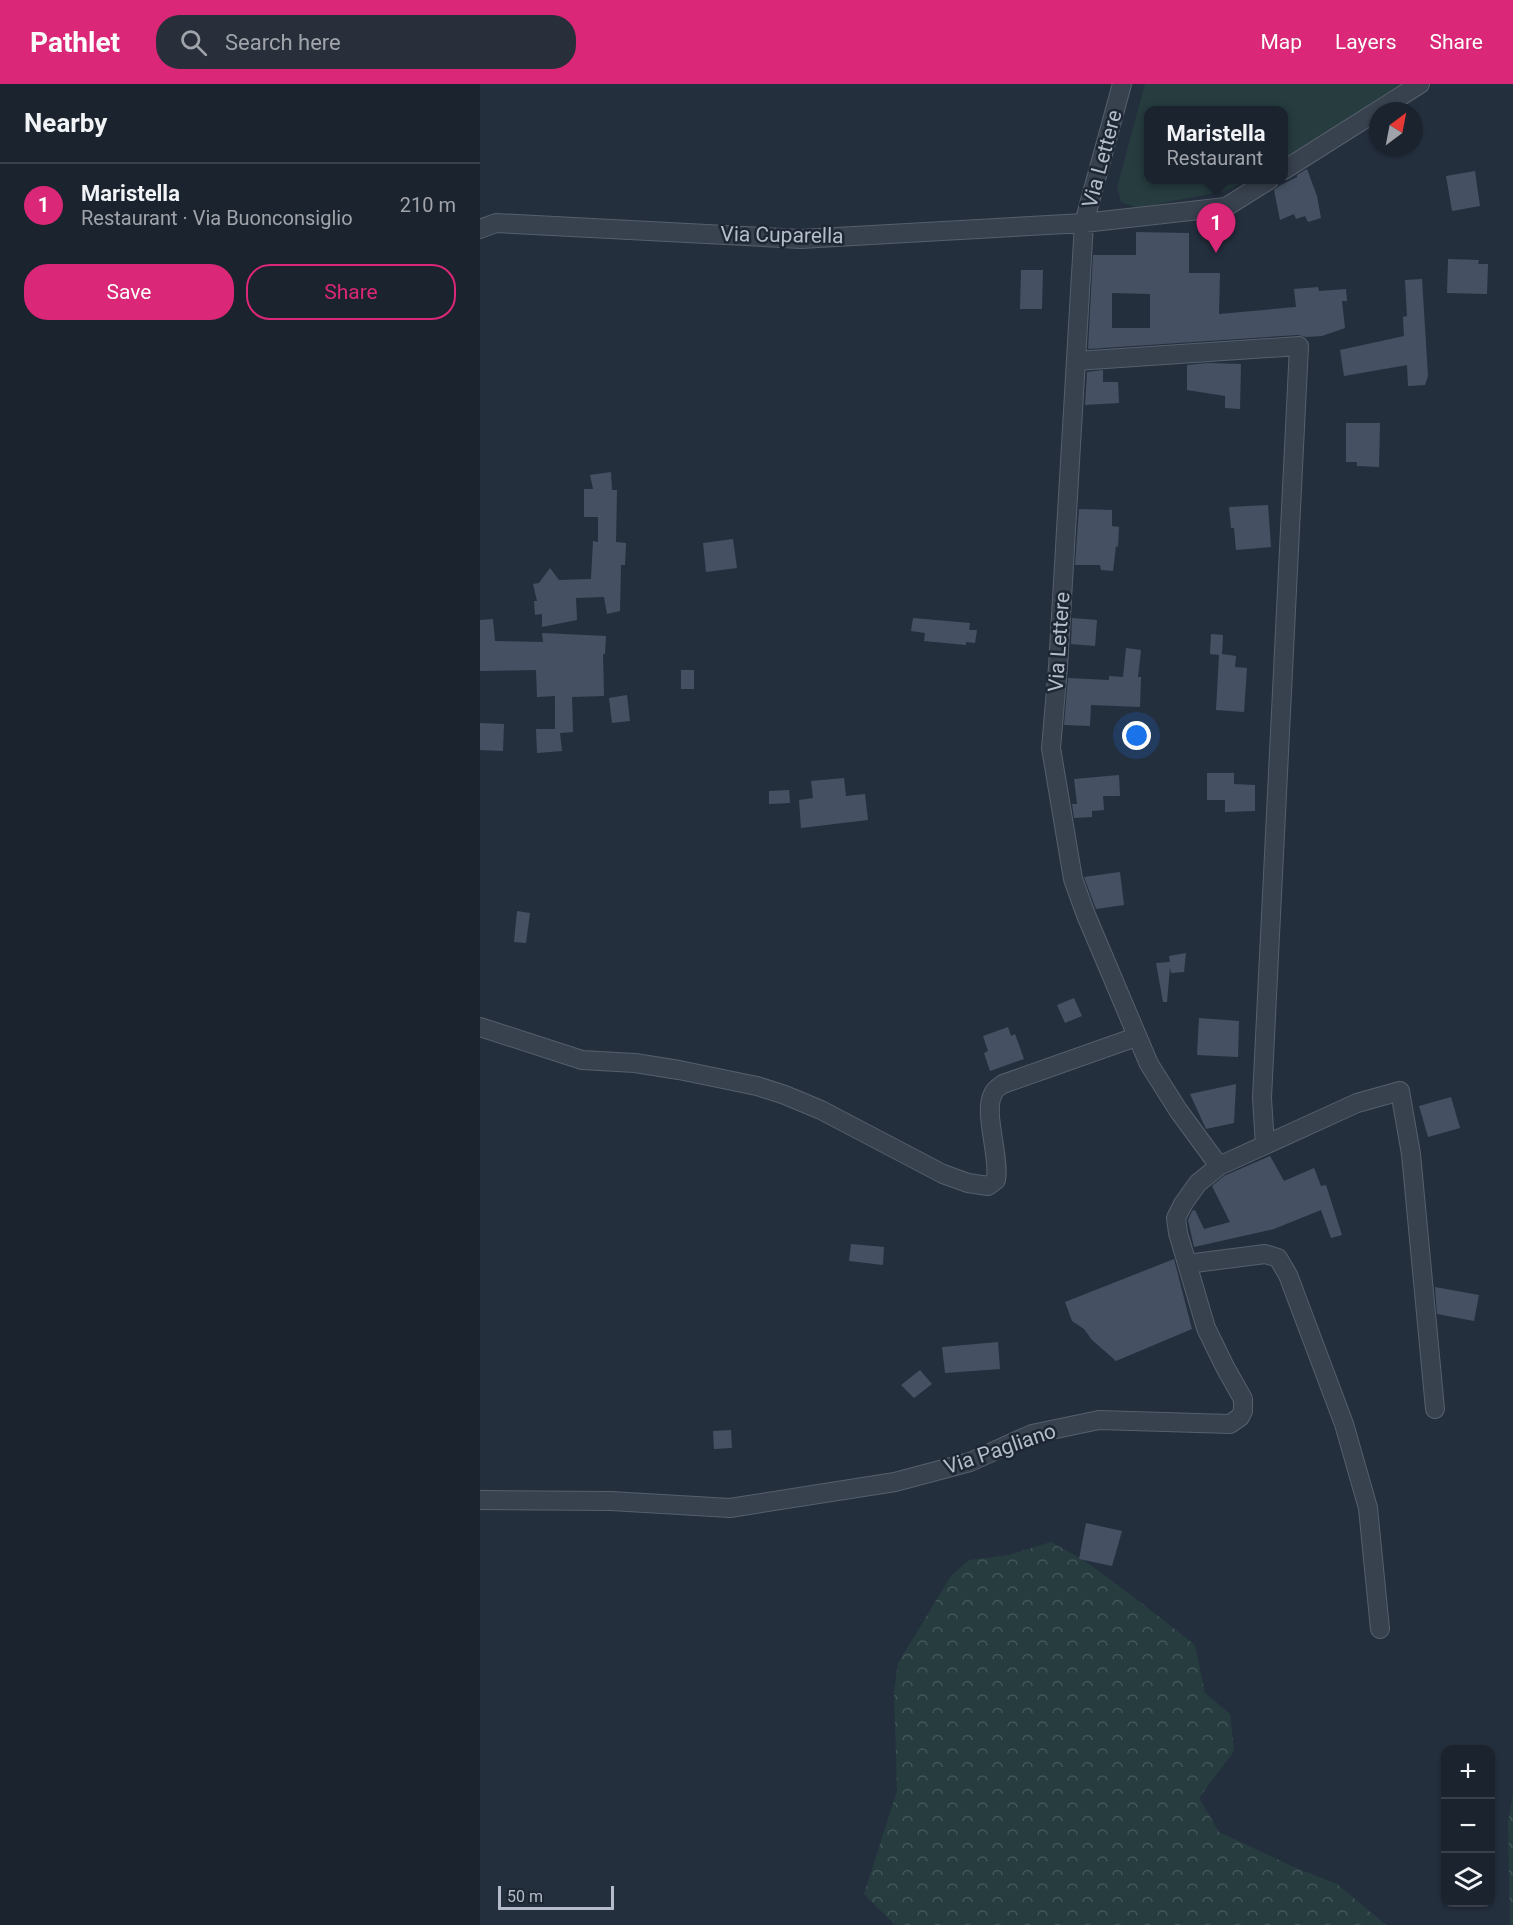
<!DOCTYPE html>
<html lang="en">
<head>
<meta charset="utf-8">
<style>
	:root { --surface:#1b232e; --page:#282f3a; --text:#f1f3f6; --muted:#a0a4aa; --line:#39404a; --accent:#db2777 }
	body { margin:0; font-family:Roboto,sans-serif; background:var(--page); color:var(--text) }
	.controls { position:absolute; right:18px; bottom:18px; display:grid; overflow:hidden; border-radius:12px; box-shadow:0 2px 4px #0004 }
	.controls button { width:54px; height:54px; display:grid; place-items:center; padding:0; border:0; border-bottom:2px solid var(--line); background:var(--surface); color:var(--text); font:30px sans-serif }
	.compass { position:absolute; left:889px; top:18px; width:54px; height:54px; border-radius:50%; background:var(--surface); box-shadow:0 2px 4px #0004; rotate:32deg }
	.scale { position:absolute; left:18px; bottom:15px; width:116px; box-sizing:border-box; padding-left:6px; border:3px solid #b4bcc9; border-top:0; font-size:16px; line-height:21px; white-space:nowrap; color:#b4bcc9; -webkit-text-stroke:4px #1d2633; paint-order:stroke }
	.you { position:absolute; left:657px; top:652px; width:21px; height:21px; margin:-15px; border:4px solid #fff; border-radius:50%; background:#1a73e8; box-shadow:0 0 0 9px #1a73e833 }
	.badge { display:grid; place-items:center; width:39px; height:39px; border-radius:50%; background:var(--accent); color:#fff; font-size:20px; font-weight:700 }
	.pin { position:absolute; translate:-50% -50px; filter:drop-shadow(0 2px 3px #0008) }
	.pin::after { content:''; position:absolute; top:32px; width:21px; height:18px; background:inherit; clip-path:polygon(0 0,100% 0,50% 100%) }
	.popup { position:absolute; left:664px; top:22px; width:144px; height:78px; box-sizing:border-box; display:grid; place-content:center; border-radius:12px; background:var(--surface); filter:drop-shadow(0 2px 4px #0005); font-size:20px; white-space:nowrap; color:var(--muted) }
	.popup b { font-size:22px; color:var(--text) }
	.popup::after { content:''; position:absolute; left:50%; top:100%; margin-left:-12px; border:12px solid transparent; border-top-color:var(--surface) }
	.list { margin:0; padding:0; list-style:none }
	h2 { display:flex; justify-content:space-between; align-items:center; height:78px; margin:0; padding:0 24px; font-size:26px }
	h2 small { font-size:20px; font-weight:400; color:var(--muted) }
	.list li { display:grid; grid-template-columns:39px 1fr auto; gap:18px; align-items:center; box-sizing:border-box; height:84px; padding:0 24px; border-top:2px solid var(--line) }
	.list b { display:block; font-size:22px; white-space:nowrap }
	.list p { margin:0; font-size:20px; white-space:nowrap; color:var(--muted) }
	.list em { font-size:20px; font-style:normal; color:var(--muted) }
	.actions { display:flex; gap:12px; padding:18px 24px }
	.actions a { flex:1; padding:14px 0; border:2px solid var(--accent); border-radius:24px; text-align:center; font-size:21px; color:var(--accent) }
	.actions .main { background:var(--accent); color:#fff }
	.icon { flex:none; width:33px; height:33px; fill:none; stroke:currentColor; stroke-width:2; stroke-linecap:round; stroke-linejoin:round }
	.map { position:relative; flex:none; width:1033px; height:1841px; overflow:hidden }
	header { display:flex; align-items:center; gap:36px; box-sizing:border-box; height:84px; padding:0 30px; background:var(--accent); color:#fff }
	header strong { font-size:28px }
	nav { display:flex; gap:33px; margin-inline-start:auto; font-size:21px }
	.search { width:420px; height:54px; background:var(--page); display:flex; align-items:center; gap:15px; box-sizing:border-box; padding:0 21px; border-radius:24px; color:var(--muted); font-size:22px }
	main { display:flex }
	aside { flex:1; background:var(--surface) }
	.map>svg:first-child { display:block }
	.forest { fill:url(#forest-crowns) }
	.green { fill:#263c3f }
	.building { fill:#455162; fill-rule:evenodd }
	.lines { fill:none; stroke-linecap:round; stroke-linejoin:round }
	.street-casing { stroke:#565f6c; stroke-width:20 }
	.street { stroke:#38414e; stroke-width:18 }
	.labels { text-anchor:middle; stroke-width:5; stroke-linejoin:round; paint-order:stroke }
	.street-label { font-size:21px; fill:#b4bcc9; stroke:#1d2633 }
</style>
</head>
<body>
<header>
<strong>Pathlet</strong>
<div class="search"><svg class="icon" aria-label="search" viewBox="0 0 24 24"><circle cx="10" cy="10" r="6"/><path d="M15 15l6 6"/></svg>Search here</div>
<nav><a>Map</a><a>Layers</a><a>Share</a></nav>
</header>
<main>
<aside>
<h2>Nearby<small></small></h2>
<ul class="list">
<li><span class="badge">1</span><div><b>Maristella</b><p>Restaurant · Via Buonconsiglio</p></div><em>210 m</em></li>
</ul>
<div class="actions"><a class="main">Save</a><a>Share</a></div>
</aside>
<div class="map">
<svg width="1033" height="1841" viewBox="0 0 1033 1841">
	<defs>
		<pattern id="forest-crowns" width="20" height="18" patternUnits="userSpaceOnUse" patternTransform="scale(1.5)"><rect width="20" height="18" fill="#263c3f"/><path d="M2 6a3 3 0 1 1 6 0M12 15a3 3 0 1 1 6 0" fill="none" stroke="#435659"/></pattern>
	</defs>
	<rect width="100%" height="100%" fill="#242f3e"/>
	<path class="forest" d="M 571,1458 L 605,1477 L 659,1517 L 715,1561 L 725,1609 L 750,1630 L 754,1667 L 719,1714 L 739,1748 L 814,1783 L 857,1800 L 906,1841 L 415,1841 L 384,1810 L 417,1707 L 414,1607 L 418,1579 L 471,1492 L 489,1476 L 529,1471 Z
		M 1033,1709 L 1033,1841 L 1030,1841 L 1028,1739 Z"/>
	<path class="green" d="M 665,0 L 928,0 L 804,74 L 804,27 L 668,27 L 668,96 L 767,96 L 745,107 L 658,124 L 641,118 L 637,103 Z"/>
	<path class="building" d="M 827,85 L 837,112 L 841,134 L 828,138 L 825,132 L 816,135 L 814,130 L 800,136 L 794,106 L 799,102 L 817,93 L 817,91 Z
		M 995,87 L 1000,122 L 972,127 L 966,92 Z
		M 656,148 L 709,149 L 709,189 L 740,189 L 739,230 L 816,223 L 814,205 L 838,203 L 839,207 L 866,205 L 867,217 L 862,217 L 865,244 L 842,252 L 826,253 L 818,251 L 608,265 L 613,171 L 656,171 ZM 632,209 L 670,210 L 670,244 L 632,244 Z
		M 968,175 L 999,176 L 998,180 L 1008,180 L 1007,210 L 967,209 Z
		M 541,186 L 563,186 L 562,225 L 540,225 Z
		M 942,195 L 948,292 L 945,301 L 928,302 L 927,281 L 864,292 L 860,266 L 924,252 L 923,233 L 927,232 L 925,196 Z
		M 727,279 L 761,280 L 760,325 L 745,324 L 745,312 L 707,306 L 707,281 Z
		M 623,286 L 623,298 L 638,298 L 639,319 L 605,321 L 607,288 Z
		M 866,339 L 900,339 L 899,383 L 877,382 L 877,378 L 866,378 Z
		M 131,388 L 132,406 L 137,406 L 136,458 L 146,459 L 145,481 L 141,481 L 140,527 L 127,530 L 124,513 L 96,514 L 97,536 L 62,543 L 62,530 L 55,531 L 54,517 L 57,517 L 53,500 L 59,499 L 70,484 L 79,496 L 111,495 L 113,457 L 118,458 L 118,433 L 104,433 L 104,405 L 113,405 L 110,391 Z
		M 788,421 L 791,463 L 756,466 L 754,444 L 751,444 L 749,423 Z
		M 599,425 L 632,426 L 632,442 L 639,443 L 638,463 L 636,462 L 633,487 L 621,486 L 620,481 L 595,481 Z
		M 253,455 L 257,484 L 226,488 L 223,459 Z
		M 433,534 L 490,539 L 489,546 L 497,546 L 495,559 L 486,558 L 486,561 L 444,557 L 445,549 L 431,547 Z
		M 592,534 L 617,536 L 615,562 L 591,560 Z
		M 13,535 L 15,557 L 63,558 L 62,549 L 126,552 L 125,570 L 123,570 L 124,612 L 92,613 L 93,648 L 80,649 L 82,667 L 57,669 L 56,645 L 75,645 L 75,612 L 57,613 L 56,586 L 0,587 L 0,536 Z
		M 731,550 L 743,551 L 742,570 L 756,572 L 755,583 L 767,584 L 764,628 L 736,626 L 739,571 L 730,570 Z
		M 646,564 L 661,566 L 658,593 L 661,593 L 660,623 L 611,621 L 610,642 L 584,641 L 588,594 L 629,596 L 629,592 L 643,593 Z
		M 201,586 L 214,586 L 214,605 L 201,605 Z
		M 147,611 L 150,637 L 132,639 L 129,614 Z
		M 0,639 L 24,640 L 23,667 L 0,666 Z
		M 727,689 L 754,689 L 754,700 L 775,701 L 775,727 L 745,728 L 745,716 L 727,716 Z
		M 639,691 L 640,712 L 623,712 L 624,726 L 612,727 L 612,733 L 594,734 L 592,720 L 597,720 L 594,695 Z
		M 364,694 L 366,712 L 385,710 L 388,736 L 321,744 L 319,716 L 333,714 L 331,697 Z
		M 309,706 L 310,719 L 289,720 L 289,707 Z
		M 640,788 L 644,821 L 616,825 L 604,793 Z
		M 37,827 L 50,829 L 46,859 L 34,858 Z
		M 706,869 L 704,888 L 691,889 L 690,883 L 687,918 L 683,918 L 676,879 L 690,878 L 689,872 Z
		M 594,914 L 602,932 L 585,939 L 577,921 Z
		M 719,934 L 759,937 L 758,973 L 717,971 Z
		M 528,943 L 531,952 L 535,950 L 544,975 L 510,987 L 504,969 L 508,967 L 503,952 Z
		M 756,1000 L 754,1039 L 726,1045 L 710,1010 Z
		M 971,1013 L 980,1044 L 948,1053 L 939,1022 Z
		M 790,1072 L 804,1097 L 834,1084 L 841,1102 L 846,1101 L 862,1151 L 851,1154 L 841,1126 L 794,1145 L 714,1163 L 708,1136 L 712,1127 L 715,1126 L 724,1145 L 750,1138 L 732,1102 L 744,1092 Z
		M 371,1160 L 404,1163 L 403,1181 L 369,1177 Z
		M 694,1175 L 712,1245 L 636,1277 L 612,1256 L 604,1245 L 592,1237 L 585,1218 Z
		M 955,1203 L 999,1211 L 994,1237 L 957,1230 Z
		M 518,1258 L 520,1285 L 465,1289 L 462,1263 Z
		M 440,1286 L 452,1300 L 434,1314 L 421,1301 Z
		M 251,1346 L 252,1364 L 234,1365 L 233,1347 Z
		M 606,1439 L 642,1447 L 632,1482 L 599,1475 Z"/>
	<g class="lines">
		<defs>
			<path id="street" d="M 642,0 L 604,139 L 578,583 L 571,664 L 593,795 L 606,831 L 669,980 L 698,1026 L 739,1082
				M 804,86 L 940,0
				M 0,145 L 16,139 L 321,155 L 604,139 L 746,123 L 789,96
				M 596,277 L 819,262 L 782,1014 L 785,1061
				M 0,943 L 102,976 L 155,979 L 199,986 L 277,1002 L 305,1011 L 341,1026 L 463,1090 L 488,1099 L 508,1102 L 516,1096 C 520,1072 503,1028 513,1010 C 514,1006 520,1002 523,1000 L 656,953
				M 707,1180 L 785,1170 L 798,1174 L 808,1191 L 864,1340 L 888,1424 L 900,1545
				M 0,1416 L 131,1417 L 250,1424 L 415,1398 L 490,1378 L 552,1350 L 619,1336 L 750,1340 L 760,1333 L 763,1327 L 763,1315 L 745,1283 L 726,1244 L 698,1149 L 696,1134 L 703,1120 L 718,1099 L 739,1082 L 877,1019 L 920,1007 L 931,1070 L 955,1325"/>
		</defs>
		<use href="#street" class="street-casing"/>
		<use href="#street" class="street"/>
	</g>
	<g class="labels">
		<g class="street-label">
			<text transform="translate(622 75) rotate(-75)" y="7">Via Lettere</text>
			<text transform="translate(302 151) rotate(1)" y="7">Via Cuparella</text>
			<text transform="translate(579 558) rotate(-86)" y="7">Via Lettere</text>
			<text transform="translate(520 1365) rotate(-19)" y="7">Via Pagliano</text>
		</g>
	</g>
</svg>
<div class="controls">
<button>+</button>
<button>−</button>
<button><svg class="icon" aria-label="layers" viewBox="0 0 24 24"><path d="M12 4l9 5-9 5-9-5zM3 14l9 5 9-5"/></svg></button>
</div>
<svg class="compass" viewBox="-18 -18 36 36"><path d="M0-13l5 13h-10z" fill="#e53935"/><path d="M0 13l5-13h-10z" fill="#a0a4aa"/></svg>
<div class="scale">50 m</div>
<div class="you"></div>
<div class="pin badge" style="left:736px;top:169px">1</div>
<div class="popup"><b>Maristella</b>Restaurant</div>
</div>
</main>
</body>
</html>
